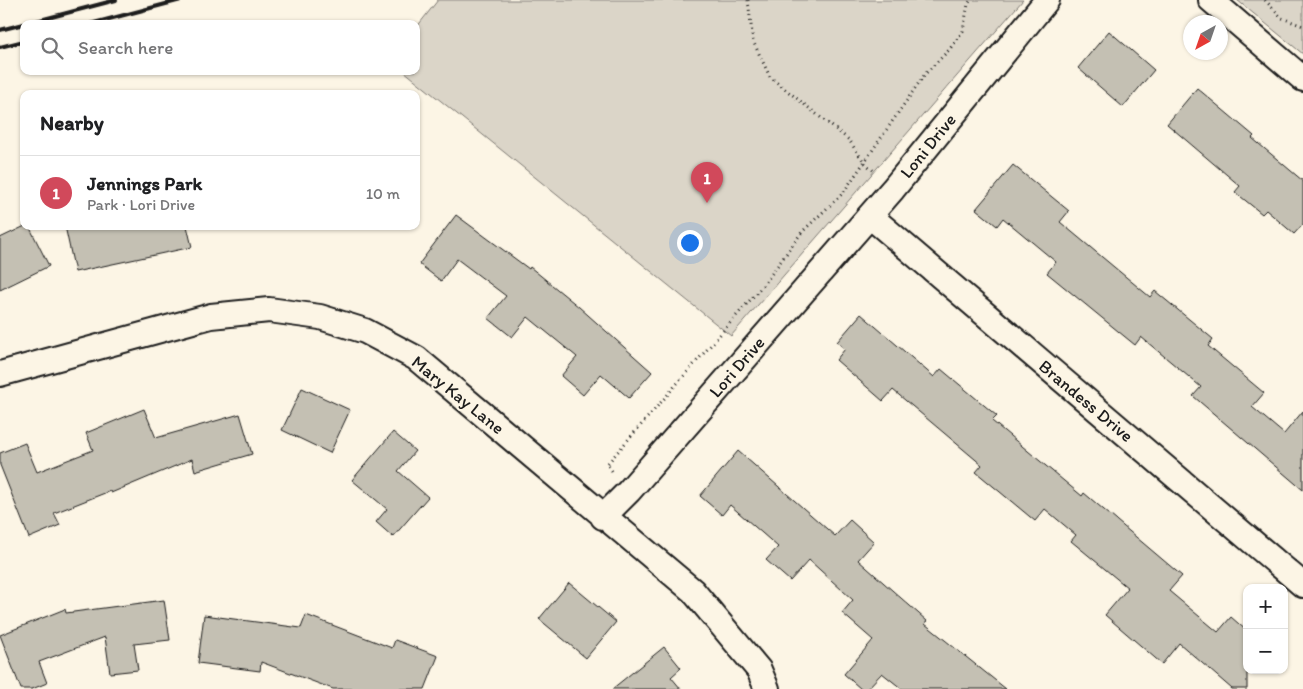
<!DOCTYPE html>
<html lang="en">
<head>
<meta charset="utf-8">
<style>
	:root { --surface:#fff; --page:#f6f6f6; --text:#202124; --muted:#757577; --line:#e0e0e0; --accent:#d1495b }
	body { margin:0; font-family:Itim,sans-serif; background:var(--page); color:var(--text) }
	.controls { position:absolute; right:15px; bottom:15px; display:grid; overflow:hidden; border-radius:10px; box-shadow:0 1px 4px #0004 }
	.controls button { width:45px; height:45px; display:grid; place-items:center; padding:0; border:0; border-bottom:1px solid var(--line); background:var(--surface); color:var(--text); font:25px sans-serif }
	.compass { position:absolute; left:1183px; top:15px; width:45px; height:45px; border-radius:50%; background:var(--surface); box-shadow:0 1px 4px #0004; rotate:220deg }
	.you { position:absolute; left:689px; top:242px; width:18px; height:18px; margin:-12px; border:4px solid #fff; border-radius:50%; background:#1a73e8; box-shadow:0 0 0 8px #1a73e833 }
	.badge { display:grid; place-items:center; width:32px; height:32px; border-radius:50%; background:var(--accent); color:#fff; font-size:16px; font-weight:700 }
	.pin { position:absolute; translate:-50% -41px; filter:drop-shadow(0 1px 2px #0008) }
	.pin::after { content:''; position:absolute; top:26px; width:18px; height:15px; background:inherit; clip-path:polygon(0 0,100% 0,50% 100%) }
	.list { margin:0; padding:0; list-style:none }
	h2 { display:flex; justify-content:space-between; align-items:center; height:65px; margin:0; padding:0 20px; font-size:21px }
	h2 small { font-size:16px; font-weight:400; color:var(--muted) }
	.list li { display:grid; grid-template-columns:32px 1fr auto; gap:15px; align-items:center; box-sizing:border-box; height:75px; padding:0 20px; border-top:1px solid var(--line) }
	.list b { display:block; font-size:19px; white-space:nowrap }
	.list p { margin:0; font-size:16px; white-space:nowrap; color:var(--muted) }
	.list em { font-size:16px; font-style:normal; color:var(--muted) }
	.icon { flex:none; width:28px; height:28px; fill:none; stroke:currentColor; stroke-width:2; stroke-linecap:round; stroke-linejoin:round }
	.map { position:relative; flex:none; width:1303px; height:689px; overflow:hidden }
	.search { position:absolute; background:var(--surface); box-shadow:0 1px 4px #0004; left:20px; top:20px; width:400px; height:55px; display:flex; align-items:center; gap:12px; box-sizing:border-box; padding:0 18px; border-radius:10px; color:var(--muted); font-size:19px }
	.panel { position:absolute; background:var(--surface); box-shadow:0 1px 4px #0004; left:20px; top:90px; width:400px; height:140px; border-radius:10px }
	.map>svg:first-child { display:block }
	.green { fill:#dbd5c8; stroke:#7c7872 }
	.building { fill:#c4c0b3; stroke:#1c1c1c }
	.lines { fill:none; stroke-linecap:round; stroke-linejoin:round }
	.street-casing { stroke:#1c1c1c; stroke-width:28 }
	.path { stroke:#1c1c1c; stroke-width:3; stroke-dasharray:1 4; stroke-linecap:butt }
	.street { stroke:#fcf5e5; stroke-width:24 }
	.rail { stroke:#1c1c1c; stroke-width:4 }
	.labels { text-anchor:middle; stroke-width:4; stroke-linejoin:round; paint-order:stroke }
	.street-label { font-size:18px; fill:#1c1c1c; stroke:#fcf5e5 }
</style>
</head>
<body>
<div class="map">
<svg width="1303" height="689" viewBox="0 0 1303 689">
	<rect width="100%" height="100%" fill="#fcf5e5"/>
	<filter id="ink" filterUnits="userSpaceOnUse"><feTurbulence type="fractalNoise" baseFrequency=".02" numOctaves="2"/><feDisplacementMap in="SourceGraphic" scale="10" xChannelSelector="R" yChannelSelector="G"/><feConvolveMatrix kernelMatrix="1 2 1 2 8 2 1 2 1" color-interpolation-filters="sRGB"/></filter>
	<g filter="url(#ink)">
		<path class="green" d="M 438,0 L 1023,0 L 731,336 L 404,71 L 416,71 L 416,28 Z
			M 1237,0 L 1303,0 L 1303,54 Z"/>
		<path class="building" d="M 1109,31 L 1154,70 L 1123,107 L 1078,68 Z
			M 1197,88 L 1254,136 L 1252,138 L 1303,181 L 1303,224 L 1294,234 L 1266,210 L 1262,214 L 1235,192 L 1240,186 L 1167,124 Z
			M 1013,165 L 1069,211 L 1060,222 L 1150,297 L 1155,291 L 1213,339 L 1208,346 L 1264,393 L 1252,407 L 1284,434 L 1303,411 L 1303,490 L 1193,396 L 1201,387 L 1141,337 L 1135,345 L 1047,273 L 1056,262 L 1003,218 L 997,226 L 976,209 Z
			M 456,215 L 529,269 L 530,267 L 579,307 L 652,372 L 629,398 L 601,374 L 583,395 L 561,376 L 577,357 L 528,317 L 512,337 L 488,318 L 506,296 L 457,259 L 441,281 L 419,264 Z
			M 25,226 L 29,226 L 49,266 L 0,290 L 0,238 Z
			M 65,226 L 187,226 L 192,247 L 75,272 Z
			M 861,314 L 934,377 L 941,369 L 997,416 L 992,421 L 1082,496 L 1084,493 L 1182,576 L 1169,591 L 1218,632 L 1231,617 L 1247,631 L 1247,689 L 1232,689 L 1179,643 L 1162,664 L 1105,615 L 1128,588 L 1071,541 L 1076,535 L 1045,509 L 1035,521 L 976,472 L 982,465 L 893,390 L 883,401 L 836,360 L 845,349 L 837,342 Z
			M 302,388 L 350,410 L 330,453 L 282,430 Z
			M 144,409 L 156,438 L 240,414 L 252,454 L 195,471 L 192,459 L 111,493 L 110,491 L 54,513 L 60,525 L 29,538 L 0,465 L 0,453 L 25,443 L 37,472 L 93,450 L 86,433 Z
			M 393,432 L 415,451 L 398,471 L 428,497 L 393,537 L 376,522 L 387,509 L 352,480 Z
			M 738,451 L 835,536 L 850,520 L 874,542 L 858,560 L 927,621 L 925,624 L 1006,689 L 902,689 L 882,673 L 867,689 L 861,689 L 844,674 L 873,640 L 842,613 L 853,600 L 809,560 L 790,581 L 766,560 L 778,547 L 730,505 L 722,515 L 700,496 Z
			M 569,583 L 616,622 L 586,658 L 539,619 Z
			M 164,600 L 170,640 L 134,644 L 138,670 L 110,673 L 105,637 L 39,662 L 47,683 L 32,689 L 21,689 L 0,635 L 65,609 L 66,613 Z
			M 204,615 L 301,628 L 306,615 L 392,648 L 395,640 L 438,656 L 425,689 L 333,689 L 261,662 L 260,671 L 198,663 Z
			M 664,647 L 681,668 L 671,677 L 681,689 L 612,689 Z"/>
		<g class="lines">
			<defs>
				<path id="street" d="M 1211,0 L 1303,79
					M 870,216 L 1303,585
					M 0,374 L 211,316 L 269,310 L 320,317 L 365,331 L 416,358 L 693,591 L 759,670 L 767,689
					M 603,517 L 629,491 L 893,189 L 1047,0"/>
			</defs>
			<use href="#street" class="street-casing"/>
			<path class="path" d="M 748,0 L 753,41 L 770,77 L 849,140 L 864,162 L 875,172
				M 1265,0 L 1282,18 L 1303,26
				M 612,471 L 607,464 L 765,283 L 802,232 L 843,193 L 925,74 L 949,50 L 963,31 L 968,4 L 971,0"/>
			<use href="#street" class="street"/>
			<path class="rail" d="M 25,24 L 116,0
				M 90,24 L 181,0
				M 0,30 L 24,24
				M 0,47 L 24,41"/>
		</g>
	</g>
	<g class="labels">
		<g class="street-label">
			<text transform="translate(928 146) rotate(-51)" y="6">Loni Drive</text>
			<text transform="translate(737 367) rotate(-49)" y="6">Lori Drive</text>
			<text transform="translate(458 395) rotate(39)" y="6">Mary Kay Lane</text>
			<text transform="translate(1086 401) rotate(40)" y="6">Brandess Drive</text>
		</g>
	</g>
</svg>
<div class="controls">
<button>+</button>
<button>−</button>
</div>
<svg class="compass" viewBox="-18 -18 36 36"><path d="M0-13l5 13h-10z" fill="#e53935"/><path d="M0 13l5-13h-10z" fill="#757577"/></svg>
<div class="you"></div>
<div class="pin badge" style="left:707px;top:203px">1</div>
<div class="search"><svg class="icon" aria-label="search" viewBox="0 0 24 24"><circle cx="10" cy="10" r="6"/><path d="M15 15l6 6"/></svg>Search here</div>
<section class="panel">
<h2>Nearby<small></small></h2>
<ul class="list">
<li><span class="badge">1</span><div><b>Jennings Park</b><p>Park · Lori Drive</p></div><em>10 m</em></li>
</ul>
</section>
</div>
</body>
</html>
